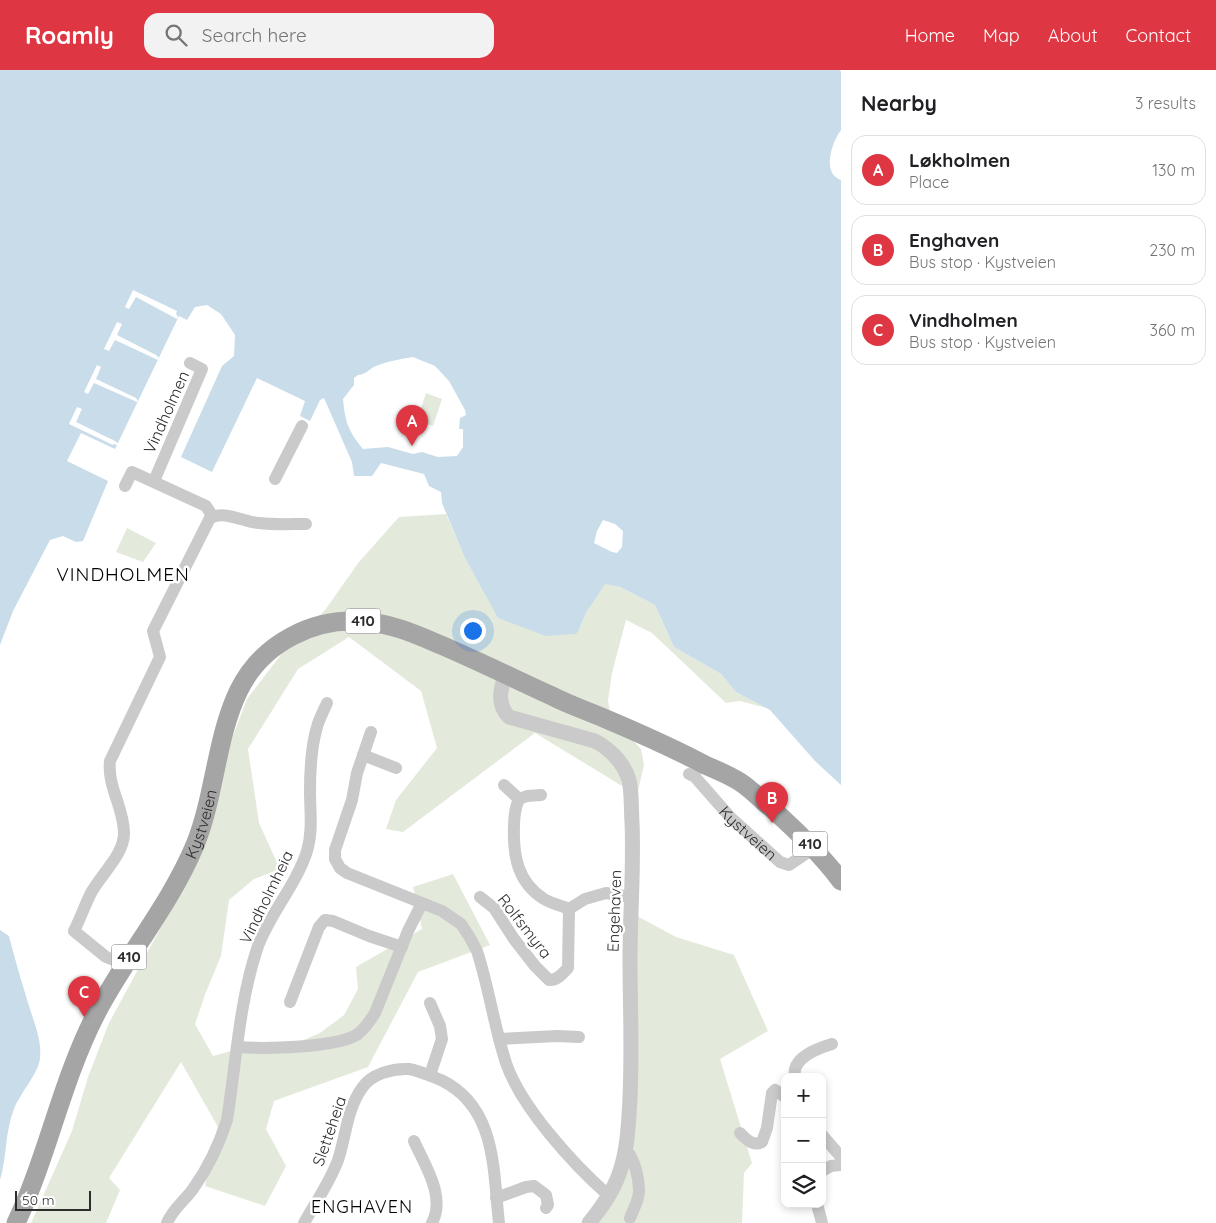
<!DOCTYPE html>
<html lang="en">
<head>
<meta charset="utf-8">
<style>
	:root { --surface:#fff; --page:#f2f2f2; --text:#202124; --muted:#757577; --line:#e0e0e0; --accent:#de3642 }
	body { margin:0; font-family:Quicksand,sans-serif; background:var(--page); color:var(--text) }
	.controls { position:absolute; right:15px; bottom:15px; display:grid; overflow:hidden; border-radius:10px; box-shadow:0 2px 8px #0003 }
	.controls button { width:45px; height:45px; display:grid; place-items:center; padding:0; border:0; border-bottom:1px solid var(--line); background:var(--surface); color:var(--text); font:25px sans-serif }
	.scale { position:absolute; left:15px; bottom:12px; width:76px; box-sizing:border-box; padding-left:5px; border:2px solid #2d2d2d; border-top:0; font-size:14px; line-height:18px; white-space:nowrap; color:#2d2d2d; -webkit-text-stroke:4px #fff; paint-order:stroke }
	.you { position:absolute; left:472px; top:560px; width:18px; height:18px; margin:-12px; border:4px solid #fff; border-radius:50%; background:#1a73e8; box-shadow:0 0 0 8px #1a73e833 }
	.badge { display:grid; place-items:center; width:32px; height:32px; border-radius:50%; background:var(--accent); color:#fff; font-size:16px; font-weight:700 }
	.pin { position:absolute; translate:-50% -41px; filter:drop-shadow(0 1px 2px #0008) }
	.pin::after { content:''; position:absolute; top:26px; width:18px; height:15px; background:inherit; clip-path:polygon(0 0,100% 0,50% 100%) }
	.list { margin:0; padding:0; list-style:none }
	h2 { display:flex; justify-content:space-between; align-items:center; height:65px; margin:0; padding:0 20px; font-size:21px }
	h2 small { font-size:16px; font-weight:400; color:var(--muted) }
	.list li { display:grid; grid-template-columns:32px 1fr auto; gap:15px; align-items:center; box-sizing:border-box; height:70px; margin:0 10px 10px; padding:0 10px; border:1px solid var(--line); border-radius:15px }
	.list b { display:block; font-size:19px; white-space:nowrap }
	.list p { margin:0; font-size:16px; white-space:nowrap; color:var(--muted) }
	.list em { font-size:16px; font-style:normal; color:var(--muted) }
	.icon { flex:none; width:28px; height:28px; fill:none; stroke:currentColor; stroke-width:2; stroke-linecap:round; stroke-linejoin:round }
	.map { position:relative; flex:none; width:841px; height:1153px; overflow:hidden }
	header { display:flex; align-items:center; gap:30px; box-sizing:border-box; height:70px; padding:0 25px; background:var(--accent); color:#fff }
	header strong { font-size:24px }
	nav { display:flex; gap:28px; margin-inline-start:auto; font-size:18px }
	.search { width:350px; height:45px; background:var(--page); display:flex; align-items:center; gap:12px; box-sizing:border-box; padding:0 18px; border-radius:15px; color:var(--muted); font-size:19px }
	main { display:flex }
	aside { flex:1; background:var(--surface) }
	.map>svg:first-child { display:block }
	.green { fill:#e3eadb }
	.water { fill:#c8dcea; fill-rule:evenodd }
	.pier { fill:#fff }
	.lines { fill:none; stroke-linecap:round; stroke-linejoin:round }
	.minor { stroke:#cacaca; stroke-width:12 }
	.tertiary { stroke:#cacaca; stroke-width:15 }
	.primary { stroke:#a5a5a5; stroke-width:19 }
	.labels { text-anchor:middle; stroke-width:5; stroke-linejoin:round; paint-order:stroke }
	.shield { fill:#fff; stroke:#6c6c6c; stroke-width:1 }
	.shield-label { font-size:15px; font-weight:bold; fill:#2d2d2d }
	.street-label { font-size:16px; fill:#2d2d2d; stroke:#fff }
	.neighbourhood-label { font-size:18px; letter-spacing:1px; fill:#000; stroke:#fff }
	.quarter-label { font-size:19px; letter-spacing:1px; fill:#000; stroke:#fff }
</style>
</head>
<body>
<header>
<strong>Roamly</strong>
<div class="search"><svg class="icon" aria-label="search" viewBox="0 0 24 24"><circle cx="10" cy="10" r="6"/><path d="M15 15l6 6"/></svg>Search here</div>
<nav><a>Home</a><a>Map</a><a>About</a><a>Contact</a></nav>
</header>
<main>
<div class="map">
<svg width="841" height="1153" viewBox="0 0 841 1153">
	<rect width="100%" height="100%" fill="#fff"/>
	<path class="green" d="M 426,323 L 442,329 L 433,356 L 417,351 Z
		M 446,444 L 464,486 L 499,548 L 578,562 L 586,543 L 605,513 L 620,517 L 655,535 L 674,577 L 721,604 L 736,622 L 767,638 L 740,631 L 726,633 L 652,563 L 626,550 L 612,603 L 608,631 L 611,647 L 641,679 L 644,695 L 637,725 L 535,663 L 403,762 L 386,759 L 396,730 L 437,678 L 421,621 L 349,567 L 298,599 L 248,679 L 259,753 L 280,799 L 254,809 L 229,830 L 221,886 L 206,922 L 195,954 L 213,986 L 256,974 L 285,978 L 320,963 L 344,945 L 358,919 L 356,897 L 422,859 L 413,817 L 453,804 L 490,875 L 418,902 L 368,997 L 274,1031 L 266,1059 L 286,1096 L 265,1136 L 205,1116 L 218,1057 L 181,992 L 109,1108 L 120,1120 L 106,1153 L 31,1153 L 72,1061 L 88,1007 L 109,953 L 193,798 L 226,684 L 247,629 L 283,582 L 325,540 L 359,492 L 399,447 Z
		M 127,458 L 156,473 L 143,492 L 116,482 Z
		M 637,846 L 676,867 L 734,885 L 768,961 L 720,989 L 752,1093 L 744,1103 L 742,1153 L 583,1153 L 618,1099 Z"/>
	<path class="water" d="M 0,0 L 840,0 L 841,2 L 841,60 C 832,72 821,103 841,110 L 841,715 L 815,691 L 770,640 L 736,622 L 721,604 L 674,577 L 655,535 L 620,517 L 605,514 L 586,543 L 578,562 L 575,564 L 546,566 L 498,548 L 464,486 L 442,433 L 441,422 L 429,416 L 424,404 L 381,393 L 372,406 L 354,406 L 352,392 L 324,328 L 320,330 L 310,351 L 300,346 L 305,331 L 257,308 L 212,402 L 181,387 L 222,296 L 234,286 L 235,265 L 221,244 L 207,235 L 195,237 L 187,250 L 179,246 L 178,248 L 115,379 L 81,363 L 67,391 L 108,411 L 83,471 L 76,472 L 63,466 L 50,470 L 13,541 L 0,575 ZM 413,287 L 435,296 L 449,311 L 465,340 L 466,345 L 460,348 L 459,359 L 463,359 L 463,377 L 457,386 L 438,387 L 422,382 L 413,384 L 388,377 L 363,379 C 348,361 345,351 343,329 L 354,315 L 354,308 L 358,305 C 368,304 368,299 376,296 C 388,291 401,289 413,287 ZM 603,450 L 615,454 L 623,461 L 622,477 L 617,483 L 612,482 L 594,473 L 597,461 Z
		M 0,860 L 9,866 C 15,890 22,913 29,936 C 34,952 42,971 40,988 C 39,1003 20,1023 14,1039 C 5,1061 7,1087 0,1110 Z"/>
	<path class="pier" d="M 133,220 L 177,241 L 176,244 L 178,247 L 177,249 L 136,227 L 129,239 L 125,237 Z
		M 117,252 L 122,254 L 117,265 L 156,285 L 159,288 L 158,290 L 115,270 L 109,281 L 104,279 Z
		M 97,295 L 101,297 L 96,309 L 136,328 L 138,331 L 137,332 L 94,313 L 88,324 L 84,322 Z
		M 77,337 L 82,339 L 76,352 L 115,371 L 118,373 L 117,375 L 114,374 L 113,375 L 69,354 Z"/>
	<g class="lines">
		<g class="minor">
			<path d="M 275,409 L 302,356"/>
			<path d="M 154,411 L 202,299 L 190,293"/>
			<path d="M 125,416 L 132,402 L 206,436 L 213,447"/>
			<path d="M 371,662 L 357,703 L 352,730 L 335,780 L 335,789 L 340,798 L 347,803 L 442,841 L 461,854 L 469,866 L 477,881 C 489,918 494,956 506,993 C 521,1037 573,1094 608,1125"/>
			<path d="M 363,685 L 396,698"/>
			<path id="s1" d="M 689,704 L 695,707 L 731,748 L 780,792 L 789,795 L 814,778"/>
			<path d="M 504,715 L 519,729"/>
			<path d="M 541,725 L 527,726 L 519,729 C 515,738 514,747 514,756 C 513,785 517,812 544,829 C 552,834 561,835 569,839 L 585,829 L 606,823 L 631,827"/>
			<path d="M 480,827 L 494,838 L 514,869 L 535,896 L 549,910 C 557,911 563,903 568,898 L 569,839"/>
			<path d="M 124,894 L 106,887 L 74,861 C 80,849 85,835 91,823 C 101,804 124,785 124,763 C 124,738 107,716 110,691 L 160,587 L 153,561 L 210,448 C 225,440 243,452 259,453 C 275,455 291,454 306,454"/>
			<path d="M 290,932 L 319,857 L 325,850 L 333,851 L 369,866 L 402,877"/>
			<path d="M 499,969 L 557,966 L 579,967"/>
			<path d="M 238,977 C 263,979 338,978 358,964 C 365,958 370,951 375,943 L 408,861 L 422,833"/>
			<path d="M 430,1005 L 442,969 L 440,956 L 430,933"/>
			<path d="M 795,1007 C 791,987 819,978 832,974"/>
			<path d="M 740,1063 C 746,1069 753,1077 762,1072 L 767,1058 L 772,1023 L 775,1020 L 785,1027"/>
			<path d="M 822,1065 L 841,1087"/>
			<path d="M 414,1071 C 425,1096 446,1126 432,1153"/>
			<path d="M 625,1081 L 627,1081 C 635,1091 639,1108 639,1121 C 639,1130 633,1140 630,1148"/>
			<path d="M 822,1101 L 831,1096 L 841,1095"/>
			<path d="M 496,1128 L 526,1117 L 534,1116 L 546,1125 L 548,1135 L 546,1138"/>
			<path d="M 817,1134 L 822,1153"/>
			<path d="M 167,1153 C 172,1140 185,1130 193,1119 C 208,1098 219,1075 227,1050 C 236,994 239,933 257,879 C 269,844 296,816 307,781 C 313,761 310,741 310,721 C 310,700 311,677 317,657 C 319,649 324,640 327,633"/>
			<path d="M 304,1153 C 316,1132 330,1112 338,1090 C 346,1066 347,1039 362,1018 C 371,1004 393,998 409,999 C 420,1001 431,1006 441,1010 C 497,1037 493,1101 499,1153"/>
		</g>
		<path class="tertiary" d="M 505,604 C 501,619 496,634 509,647 L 595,671 C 610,679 624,693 629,710 C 632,723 631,738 632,752 C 634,798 630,843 630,889 C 630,941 633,992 629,1045 C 628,1064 626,1086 619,1104 C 613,1122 601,1138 589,1153"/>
		<path class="primary" id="s2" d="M 16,1153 C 48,1085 62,1009 97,942 C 127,885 170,835 195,775 C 215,726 216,667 239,620 C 262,573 315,546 367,552 C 393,554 417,565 441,575 C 478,591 515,609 552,626 C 569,635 588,641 606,649 C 639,663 673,678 705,695 C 717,700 729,705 740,712 C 751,719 760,729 770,737 C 796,760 820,783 841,811"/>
	</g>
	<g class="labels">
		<g class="shield">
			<rect x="345.5" y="538.5" width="35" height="25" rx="4"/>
			<rect x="792.5" y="761.5" width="35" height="25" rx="4"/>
			<rect x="111.5" y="874.5" width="35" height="25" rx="4"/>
		</g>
		<g class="shield-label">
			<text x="363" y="556">410</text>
			<text x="810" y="779">410</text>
			<text x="129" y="892">410</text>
		</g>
		<g class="street-label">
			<text transform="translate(166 342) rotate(-66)" y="6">Vindholmen</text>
			<text dy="6" stroke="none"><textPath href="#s2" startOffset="442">Kystveien</textPath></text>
			<text dy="6" stroke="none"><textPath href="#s1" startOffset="84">Kystveien</textPath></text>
			<text transform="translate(266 827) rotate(-64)" y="6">Vindholmheia</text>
			<text transform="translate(614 841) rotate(-88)" y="6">Engehaven</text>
			<text transform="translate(525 856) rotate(52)" y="6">Rolfsmyra</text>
			<text transform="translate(329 1061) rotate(-71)" y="6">Sletteheia</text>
		</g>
		<g class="neighbourhood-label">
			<text x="362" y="1143">ENGHAVEN</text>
		</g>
		<g class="quarter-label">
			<text x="123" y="511">VINDHOLMEN</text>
		</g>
	</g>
</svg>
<div class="controls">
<button>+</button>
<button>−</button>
<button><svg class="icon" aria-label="layers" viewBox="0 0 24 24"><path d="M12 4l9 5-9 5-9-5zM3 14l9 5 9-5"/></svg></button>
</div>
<div class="scale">50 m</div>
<div class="you"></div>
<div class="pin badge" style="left:412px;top:376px">A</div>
<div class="pin badge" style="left:772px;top:753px">B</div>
<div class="pin badge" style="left:84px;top:947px">C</div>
</div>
<aside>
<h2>Nearby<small>3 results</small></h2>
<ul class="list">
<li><span class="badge">A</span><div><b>Løkholmen</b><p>Place</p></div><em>130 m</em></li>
<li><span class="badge">B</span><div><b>Enghaven</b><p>Bus stop · Kystveien</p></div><em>230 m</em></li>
<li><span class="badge">C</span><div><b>Vindholmen</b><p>Bus stop · Kystveien</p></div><em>360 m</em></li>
</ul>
</aside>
</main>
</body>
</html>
